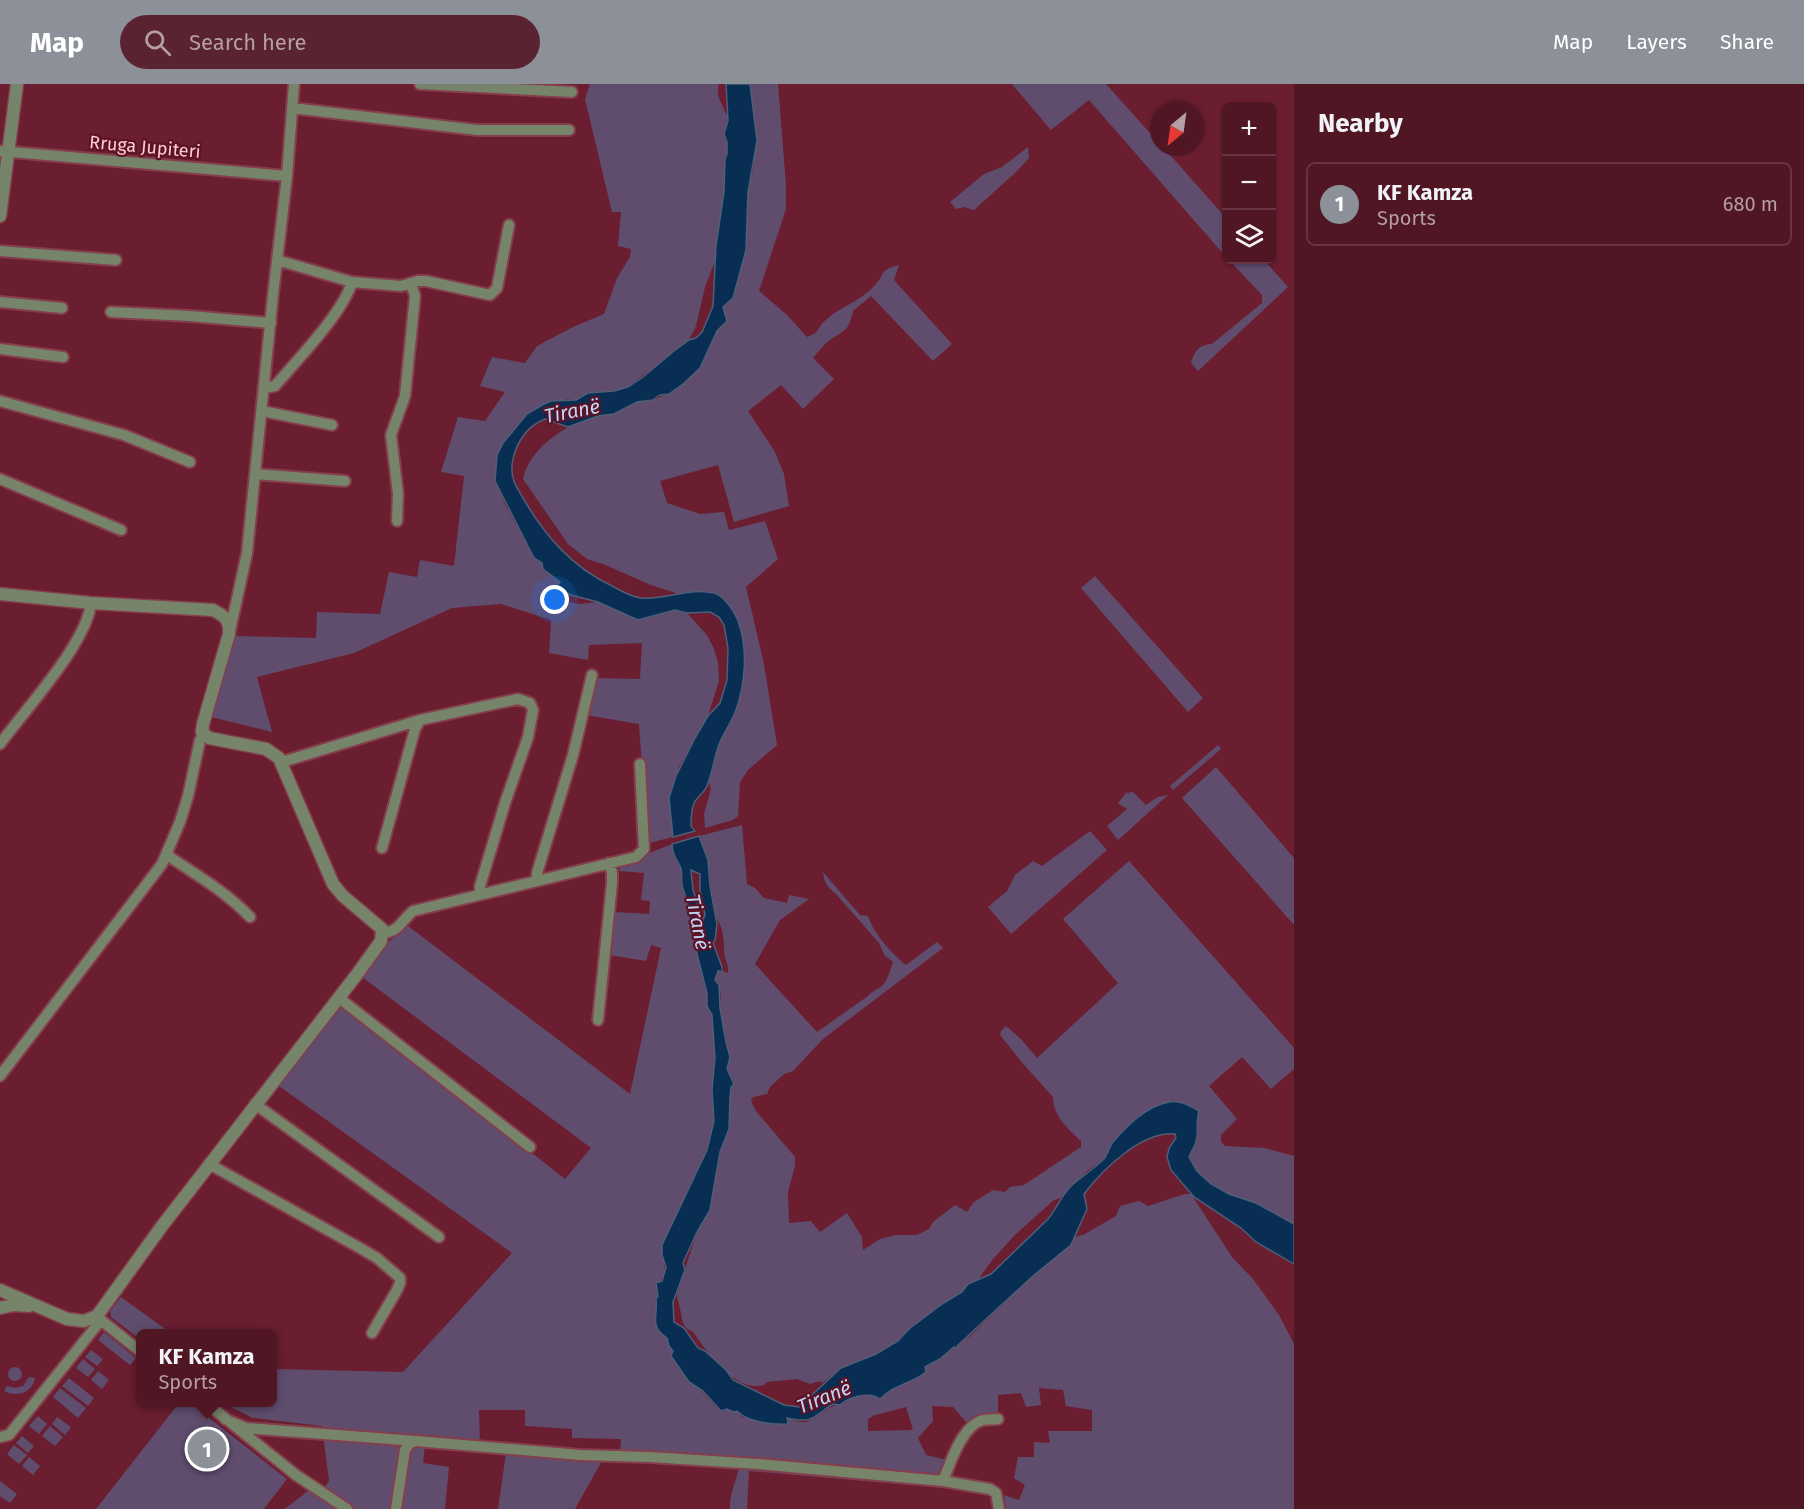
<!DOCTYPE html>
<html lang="en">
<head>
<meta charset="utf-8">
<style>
	:root { --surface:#501624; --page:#5a2331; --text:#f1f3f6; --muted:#b49fa6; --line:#673541; --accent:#8c9099 }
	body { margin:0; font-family:"Fira Sans",sans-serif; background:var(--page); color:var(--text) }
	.controls { position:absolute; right:18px; top:18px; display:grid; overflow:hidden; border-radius:9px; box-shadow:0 2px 4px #0004 }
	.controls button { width:54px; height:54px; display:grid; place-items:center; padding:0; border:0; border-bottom:2px solid var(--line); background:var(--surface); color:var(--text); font:30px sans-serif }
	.compass { position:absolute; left:1150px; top:18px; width:54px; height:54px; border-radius:50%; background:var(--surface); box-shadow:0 2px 4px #0004; rotate:209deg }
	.you { position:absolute; left:555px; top:516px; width:21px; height:21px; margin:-15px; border:4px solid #fff; border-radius:50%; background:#1a73e8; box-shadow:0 0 0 9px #1a73e833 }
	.badge { display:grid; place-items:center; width:39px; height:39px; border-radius:50%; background:var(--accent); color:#fff; font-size:20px; font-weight:700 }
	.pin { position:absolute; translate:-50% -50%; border:3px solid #fff; box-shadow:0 2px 6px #0006 }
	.popup { position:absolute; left:136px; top:1245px; width:141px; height:78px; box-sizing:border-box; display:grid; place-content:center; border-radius:9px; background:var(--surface); filter:drop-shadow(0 2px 4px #0005); font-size:20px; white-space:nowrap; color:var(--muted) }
	.popup b { font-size:22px; color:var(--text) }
	.popup::after { content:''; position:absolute; left:50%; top:100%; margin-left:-12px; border:12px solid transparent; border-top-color:var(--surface) }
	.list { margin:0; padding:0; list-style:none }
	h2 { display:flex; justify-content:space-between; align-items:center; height:78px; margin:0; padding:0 24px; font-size:26px }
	h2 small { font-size:20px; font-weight:400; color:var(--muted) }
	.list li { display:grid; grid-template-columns:39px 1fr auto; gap:18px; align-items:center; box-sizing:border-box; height:84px; margin:0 12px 12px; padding:0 12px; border:2px solid var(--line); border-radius:9px }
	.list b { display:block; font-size:22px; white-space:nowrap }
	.list p { margin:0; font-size:20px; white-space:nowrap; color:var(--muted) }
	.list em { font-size:20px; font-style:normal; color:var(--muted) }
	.icon { flex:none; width:33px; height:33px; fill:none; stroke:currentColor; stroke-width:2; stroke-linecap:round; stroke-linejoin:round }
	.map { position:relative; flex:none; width:1294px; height:1425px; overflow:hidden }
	header { display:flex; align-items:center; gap:36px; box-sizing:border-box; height:84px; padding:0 30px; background:var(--accent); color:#fff }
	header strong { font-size:28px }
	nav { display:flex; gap:33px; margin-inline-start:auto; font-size:21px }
	.search { width:420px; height:54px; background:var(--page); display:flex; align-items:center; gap:15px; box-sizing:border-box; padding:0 21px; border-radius:33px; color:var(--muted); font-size:22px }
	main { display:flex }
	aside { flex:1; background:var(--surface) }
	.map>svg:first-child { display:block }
	.green { fill:#604d6e; fill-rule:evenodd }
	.water { fill:#082f53; stroke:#515e79; stroke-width:1.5; fill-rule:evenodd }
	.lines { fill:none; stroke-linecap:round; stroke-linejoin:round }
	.minor-casing { stroke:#843e4d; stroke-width:14 }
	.tertiary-casing { stroke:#843e4d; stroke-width:15 }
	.minor { stroke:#76856a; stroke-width:10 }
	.tertiary { stroke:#76856a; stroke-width:12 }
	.labels { text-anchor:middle; stroke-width:4.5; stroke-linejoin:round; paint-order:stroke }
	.street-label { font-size:18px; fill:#fccdd2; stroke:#5e1226 }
	.water-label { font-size:20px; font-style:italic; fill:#bdd8f6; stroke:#5e1226 }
</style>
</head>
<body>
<header>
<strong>Map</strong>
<div class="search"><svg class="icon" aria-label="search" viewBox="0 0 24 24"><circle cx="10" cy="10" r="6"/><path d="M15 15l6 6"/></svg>Search here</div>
<nav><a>Map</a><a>Layers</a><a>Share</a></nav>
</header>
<main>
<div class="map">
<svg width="1294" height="1425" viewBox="0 0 1294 1425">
	<rect width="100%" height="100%" fill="#6a1e30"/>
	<path class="green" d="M 590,0 L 719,0 C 715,12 723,21 727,32 C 729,39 724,44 725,51 C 726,60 730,66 725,75 L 724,108 L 715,177 L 705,203 L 696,242 L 689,256 L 628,303 L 614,307 L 588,309 L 576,316 L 567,315 L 527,330 L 503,359 L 497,371 L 495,397 L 505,420 L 534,474 L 543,479 L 552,493 L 560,498 L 557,503 L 567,518 L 579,520 L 598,518 L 638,536 L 675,526 L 687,529 L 707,551 L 714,565 L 718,578 L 719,597 L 708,632 L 679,683 L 669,714 L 673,753 L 649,759 L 647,753 L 639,640 L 586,631 L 594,594 L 640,595 L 642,559 L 589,561 L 588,576 L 549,569 L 551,536 L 501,520 L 452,524 L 354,569 L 257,593 L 272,648 L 211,633 L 235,552 L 316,554 L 317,528 L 380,530 L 389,488 L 417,493 L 420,476 L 454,482 L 464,392 L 441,388 L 458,333 L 485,337 L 505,308 L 480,302 L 492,273 L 525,279 L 537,262 L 573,243 L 604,230 L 617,194 L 630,173 L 631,165 L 618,162 L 621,128 L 612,128 L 585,15 Z
		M 750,0 L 778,0 L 786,101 L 786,125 L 759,207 L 787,231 L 807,253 L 816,249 C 828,225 858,221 875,201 C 886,189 879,186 899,181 L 894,196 L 952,260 L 933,277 L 871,212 L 853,227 C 848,248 846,245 830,256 C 823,261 818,268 813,274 L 834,295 L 803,325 L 781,301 L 748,327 L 775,368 L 784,390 L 789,422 L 734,438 L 718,381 L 660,397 L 667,419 L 700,430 L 724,428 L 729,446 L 765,437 L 778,475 L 746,503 L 764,580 L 777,661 L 748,686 L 740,698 L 738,732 L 733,736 L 705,744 L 704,730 L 711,705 L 709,699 L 710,686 L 720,658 L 736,626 L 743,594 L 739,539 L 726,518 L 717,510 L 700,507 L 679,510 L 651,501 L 603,480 L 587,475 L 568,460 L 523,395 C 530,363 568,338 599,332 C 603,331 609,332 613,330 C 620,328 626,322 634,319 C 640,317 646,318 652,316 C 658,315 663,311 669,310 L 707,269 L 717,247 L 727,237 L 723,223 L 733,214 L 746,166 L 748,108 L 754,81 L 754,35 Z
		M 1012,0 L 1106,0 L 1159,59 L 1159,63 L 1163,63 L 1226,134 L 1226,173 L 1089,16 L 1051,46 Z
		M 1028,63 L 1029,74 L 1016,88 L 974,126 L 964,123 L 956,125 L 950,118 L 984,90 L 1002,83 Z
		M 1229,176 L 1264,176 L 1288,203 L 1198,287 L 1191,279 C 1195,267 1198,261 1212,260 L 1262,219 L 1262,211 Z
		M 1095,492 L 1203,614 L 1188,628 L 1081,504 Z
		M 1218,661 L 1221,665 L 1173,706 L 1170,702 Z
		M 1216,683 L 1294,774 L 1294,841 L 1182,714 Z
		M 1133,708 L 1146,721 L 1158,713 L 1168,711 L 1118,756 L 1107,742 L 1127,725 L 1118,719 L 1126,709 Z
		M 742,741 L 747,800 L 755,804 L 764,814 L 787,819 L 789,811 L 809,815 L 780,836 L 755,880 L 817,948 L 868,912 C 872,907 876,906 881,903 C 888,897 890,886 893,878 L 885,872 L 879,859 L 836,810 C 827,803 824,798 823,788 L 860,831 L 868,832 C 874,851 892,869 906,881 L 937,858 L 943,864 L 823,955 L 793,987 L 784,990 L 770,1003 L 767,1010 L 753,1013 L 751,1017 L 756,1027 L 795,1073 L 795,1082 L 788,1108 L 789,1139 L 811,1137 L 820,1148 L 847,1129 L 862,1153 L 863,1166 L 880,1155 L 896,1151 L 917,1151 L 929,1145 L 933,1138 L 955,1121 L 967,1128 L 974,1118 L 993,1106 L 1005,1108 L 1010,1103 L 1024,1101 L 1081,1063 L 1081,1057 C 1068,1045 1053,1032 1053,1013 L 1025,982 L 1000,951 L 1001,947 L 1006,942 L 1021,955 L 1037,974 L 1118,899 L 1063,835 L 1129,777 L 1294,964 L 1294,985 L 1271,1005 L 1242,973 L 1209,1002 L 1237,1035 L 1221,1051 L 1221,1058 L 1225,1062 L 1265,1064 L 1294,1072 L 1294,1140 L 1256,1119 L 1229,1110 L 1211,1100 L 1197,1087 L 1189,1073 C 1196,1060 1198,1051 1196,1037 L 1126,1043 L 1112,1060 L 1104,1075 L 1087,1087 L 1060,1114 L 1054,1116 L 1015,1151 L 993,1175 L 978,1196 L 968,1200 L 962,1208 L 942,1220 L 909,1245 L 898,1257 L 876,1270 L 841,1284 L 822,1299 L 820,1297 L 810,1300 L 797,1295 L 767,1298 L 764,1301 C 735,1309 708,1269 693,1248 C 681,1243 683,1236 680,1225 C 679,1219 677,1216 677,1210 L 697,1148 L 710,1126 L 720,1068 L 729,1044 L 730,1014 L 731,1003 L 734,999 L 727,985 L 730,973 L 726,958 L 720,924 L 721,910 L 715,896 L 718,886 L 728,889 C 729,881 725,876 724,869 C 724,856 724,846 717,835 L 715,836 L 708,776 L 699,752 Z
		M 1090,747 L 1107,766 L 1011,850 L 988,823 L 1007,807 L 1015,791 L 1033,777 L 1042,782 Z
		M 672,760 L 675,775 L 681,784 L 682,803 L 689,822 L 687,829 L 691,837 L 692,847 L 696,850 L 697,870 L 707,909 L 707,922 L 712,931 L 715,974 L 712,1006 L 714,1037 L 707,1066 L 662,1161 L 665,1189 L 656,1204 L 658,1212 L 656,1244 L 667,1254 L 669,1262 L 673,1267 L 675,1279 L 720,1327 L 727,1325 L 733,1328 L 737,1327 L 742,1333 L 752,1334 L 763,1339 L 788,1340 L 787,1334 C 792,1335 800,1339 806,1338 C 820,1333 828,1321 844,1319 L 846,1314 L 874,1311 L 880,1314 L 898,1301 L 915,1294 L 928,1280 L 940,1275 L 970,1252 L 1033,1192 L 1071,1161 L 1074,1153 L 1083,1151 L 1116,1132 L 1120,1122 L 1139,1117 L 1148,1122 L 1185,1110 L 1191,1110 L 1232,1173 L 1253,1195 L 1279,1231 L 1294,1260 L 1294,1425 L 1006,1425 L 1004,1411 L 1019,1416 L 1025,1401 L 1014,1394 L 1018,1373 L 1034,1373 L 1034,1358 L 1050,1359 L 1048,1347 L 1092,1347 L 1092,1326 L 1066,1322 L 1063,1306 L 1039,1304 L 1041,1321 L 1026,1323 L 1021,1309 L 998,1311 L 998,1330 L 982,1332 L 968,1340 L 953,1323 L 932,1322 L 933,1337 L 918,1354 L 926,1371 L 947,1376 L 936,1395 L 620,1368 L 621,1355 L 572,1354 L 572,1345 L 525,1342 L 525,1326 L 479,1326 L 480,1360 L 407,1352 L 392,1348 C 407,1373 397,1397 393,1425 L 353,1425 L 324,1404 L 329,1397 L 322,1342 L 253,1334 L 223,1319 L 273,1318 L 273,1285 L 403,1288 L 512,1169 L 279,1002 L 342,919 L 565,1095 L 591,1064 L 362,893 L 386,860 L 408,842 L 630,1010 L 661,864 L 651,861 L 646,877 L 610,871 L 614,828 L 649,830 L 650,817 L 641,816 L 644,789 L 619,787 L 621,780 ZM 906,1323 L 913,1346 L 868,1347 L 868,1335 L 875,1331 Z
		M 121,1213 L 171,1249 L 141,1250 L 141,1256 L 111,1233 L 110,1227 Z
		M 104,1248 L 136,1274 L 130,1281 L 98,1256 Z
		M 91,1266 L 103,1275 L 97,1282 L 85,1273 Z
		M 83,1275 L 95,1285 L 88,1293 L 76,1284 Z
		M8 1290a7 7 0 1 1 14 0a7 7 0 1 1-14 0Z
		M 98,1287 L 109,1296 L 102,1305 L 91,1296 Z
		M 29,1293 L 35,1294 C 32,1309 17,1314 4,1307 L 7,1302 L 16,1304 L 23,1302 Z
		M 69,1294 L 94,1314 L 88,1322 L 62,1302 Z
		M 60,1304 L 86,1324 L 78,1334 L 53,1313 Z
		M 179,1319 L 190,1319 L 287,1395 L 264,1425 L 96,1425 Z
		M 38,1332 L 47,1340 L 39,1350 L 29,1342 Z
		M 57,1333 L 71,1343 L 65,1351 L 52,1340 Z
		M 50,1342 L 63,1353 L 55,1362 L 42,1352 Z
		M 22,1352 L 34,1362 L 28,1369 L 16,1359 Z
		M 14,1361 L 27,1371 L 19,1380 L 7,1370 Z
		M 413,1361 L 425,1362 L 423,1379 L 449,1383 L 445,1425 L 401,1425 L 404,1394 Z
		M 506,1369 L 603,1375 L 575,1425 L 498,1425 Z
		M 29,1373 L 40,1382 L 33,1391 L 22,1382 Z
		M 739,1381 L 936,1400 L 947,1404 L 749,1387 L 747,1425 L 730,1425 C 729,1409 737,1398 739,1381 Z
		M 0,1397 L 17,1410 L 10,1419 L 0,1412 Z
		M 309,1406 L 337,1425 L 285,1425 Z"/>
	<path class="water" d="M 726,0 L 750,0 L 757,57 L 748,108 L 746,166 L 733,214 L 723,223 L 727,237 L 717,247 L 700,284 L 683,300 L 669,310 L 660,311 L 653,316 L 637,318 L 614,330 L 598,332 L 568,343 L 545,335 C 526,342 514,362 512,381 C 511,396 516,402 523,414 C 545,452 572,483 612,502 C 621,507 632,513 641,514 C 666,516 690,503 714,509 C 725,512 736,530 739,540 C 748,566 745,601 736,626 C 732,637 725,647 720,658 C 714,672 713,688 707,702 C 704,709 697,713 694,719 C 691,726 691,735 691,742 L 695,747 L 673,753 L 669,714 L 676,692 L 695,654 L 708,632 L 720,619 L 727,596 L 728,564 L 724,541 L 719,533 L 710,528 L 687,529 L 675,526 L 638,536 L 598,518 L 571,511 L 556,503 L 560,498 L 543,485 L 542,479 L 534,474 L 495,397 L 497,371 L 503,359 L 527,330 L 542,321 L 551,317 L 576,316 L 588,309 L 614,307 L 628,303 L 643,293 L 674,267 L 689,256 L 696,254 L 702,248 L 713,222 L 716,162 L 724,108 L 725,75 L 727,70 L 727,58 L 724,50 L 728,37 Z
		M 699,752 L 708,776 L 710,802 L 717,840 L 715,856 L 713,859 L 722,883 L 722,888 L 718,887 L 715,896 L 719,901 L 720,924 L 726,958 L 730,973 L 727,985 L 734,1000 L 731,1003 L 730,1014 L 729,1045 L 720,1068 L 710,1126 L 697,1148 L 683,1179 L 685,1186 L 673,1218 L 674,1238 L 684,1244 L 698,1264 L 705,1267 L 726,1286 L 733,1296 L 784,1321 L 799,1323 L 841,1284 L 876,1270 L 898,1257 L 909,1245 L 942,1220 L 962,1208 L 968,1200 L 991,1190 L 1048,1135 C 1057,1124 1061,1112 1072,1101 C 1081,1093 1097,1082 1104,1075 C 1108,1070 1109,1063 1113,1058 C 1127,1042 1146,1022 1169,1018 C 1180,1016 1190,1022 1199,1027 C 1196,1037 1198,1044 1197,1053 C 1196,1061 1192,1066 1189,1073 L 1197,1087 L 1211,1100 L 1229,1110 L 1256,1119 L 1294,1140 L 1294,1180 L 1256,1158 L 1241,1144 L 1194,1113 L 1171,1086 L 1167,1073 L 1169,1064 L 1176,1054 L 1175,1050 C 1142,1047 1103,1085 1084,1110 L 1087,1125 L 1071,1161 L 1033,1192 L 957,1262 L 958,1265 L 954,1263 L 940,1275 L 925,1283 L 926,1288 C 913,1299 893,1301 880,1315 C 869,1307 849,1313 840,1321 L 833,1320 C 812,1333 814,1340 787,1334 L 788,1340 C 773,1341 747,1338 737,1327 L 733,1328 L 727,1325 L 721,1327 L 703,1307 L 689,1298 L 671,1272 L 673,1267 L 669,1262 L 667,1254 C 649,1242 658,1233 656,1215 L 658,1212 L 656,1199 L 662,1197 L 666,1183 L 662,1171 L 662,1161 L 707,1066 L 714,1037 L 712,1006 L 715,974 L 712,931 L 707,922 L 707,909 L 697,870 L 696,850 L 692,847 L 691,837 L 687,829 C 690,818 684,811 682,801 C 681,795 683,788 680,782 C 676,775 672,769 672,760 ZM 691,786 L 700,790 L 700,806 L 705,831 L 703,836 L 693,806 Z"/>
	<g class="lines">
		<defs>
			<path id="minor" d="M 420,0 L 572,8
				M 292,24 L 477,46 L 569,46
				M 0,67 L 287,92
				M 0,167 L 116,176
				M 277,176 L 352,198 L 401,202 L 418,197 L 426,197 L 490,211 L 497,204 L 509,141
				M 0,218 L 62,224
				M 111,228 L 190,232 L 271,239
				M 0,265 L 63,273
				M 265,304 L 275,302 C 297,276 343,229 352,198
				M 0,317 L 124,351 L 190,378
				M 262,327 L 332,341
				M 255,390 L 345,397
				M 0,395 L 121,446
				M 397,437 L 398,410 L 391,351 L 405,312 L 415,212 L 411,200
				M 230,547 L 247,469 L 273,211 L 287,92 L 294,0
				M 0,660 C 25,626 87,559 91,519
				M 282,678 L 420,636 L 518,615 L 530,619 L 533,626 L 528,653 L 505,719 L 480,802 L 480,810
				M 382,764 L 415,645 L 420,636
				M 167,771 C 196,791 225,807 250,833
				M 537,797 L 537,789 L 573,671 L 592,591
				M 383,849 C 400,847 401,837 413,827 L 636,773 L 644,765 L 640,680
				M 339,914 L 530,1063
				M 598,936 L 612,799 L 612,788 L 609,779
				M 0,992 L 162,780 L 180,738 L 188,712 L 200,656 L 204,651
				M 255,1020 L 439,1153
				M 209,1080 L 360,1164 L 377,1174 L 400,1194 L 400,1199 L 397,1206 L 372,1249
				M 97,1233 L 141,1268
				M 205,1318 L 296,1391 L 347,1425
				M 225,1335 L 246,1344 L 416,1357
				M 0,1353 L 9,1351 L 101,1236
				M 943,1397 C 950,1380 962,1341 983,1336 C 987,1335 993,1336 998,1335
				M 396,1425 L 405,1366 L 410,1359 L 416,1357 L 580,1371 L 650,1373 L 758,1380 L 943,1397 L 990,1405 L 996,1409 L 999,1425"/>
			<path id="tertiary" d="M 0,132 L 17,0
				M 0,510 L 91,519 L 213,526 C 225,532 230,536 229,550 L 203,640 L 202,648 L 209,654 L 266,665 L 279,674 L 333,800 L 343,812 L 382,845 L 381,857 L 358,889 L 162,1142 L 97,1232 L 84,1237 L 67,1235 L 0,1206
				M 0,1224 L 14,1221 L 29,1222"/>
		</defs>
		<use href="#minor" class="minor-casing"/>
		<use href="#tertiary" class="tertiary-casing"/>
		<use href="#minor" class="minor"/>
		<use href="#tertiary" class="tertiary"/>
	</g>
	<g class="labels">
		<g class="street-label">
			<text transform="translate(145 63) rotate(5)" y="6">Rruga Jupiteri</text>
		</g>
		<g class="water-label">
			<text transform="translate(572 327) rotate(-11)" y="7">Tiranë</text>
			<text transform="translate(698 838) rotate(79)" y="7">Tiranë</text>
			<text transform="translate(824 1313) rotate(-22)" y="7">Tiranë</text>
		</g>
	</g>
</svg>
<div class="controls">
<button>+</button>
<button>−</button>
<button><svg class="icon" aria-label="layers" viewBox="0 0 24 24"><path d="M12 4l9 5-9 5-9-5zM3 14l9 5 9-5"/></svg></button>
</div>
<svg class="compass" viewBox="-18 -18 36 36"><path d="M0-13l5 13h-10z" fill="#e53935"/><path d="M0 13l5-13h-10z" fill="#b49fa6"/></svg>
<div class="you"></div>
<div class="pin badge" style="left:207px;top:1365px">1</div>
<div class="popup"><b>KF Kamza</b>Sports</div>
</div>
<aside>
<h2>Nearby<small></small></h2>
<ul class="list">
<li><span class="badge">1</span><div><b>KF Kamza</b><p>Sports</p></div><em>680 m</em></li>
</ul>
</aside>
</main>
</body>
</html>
